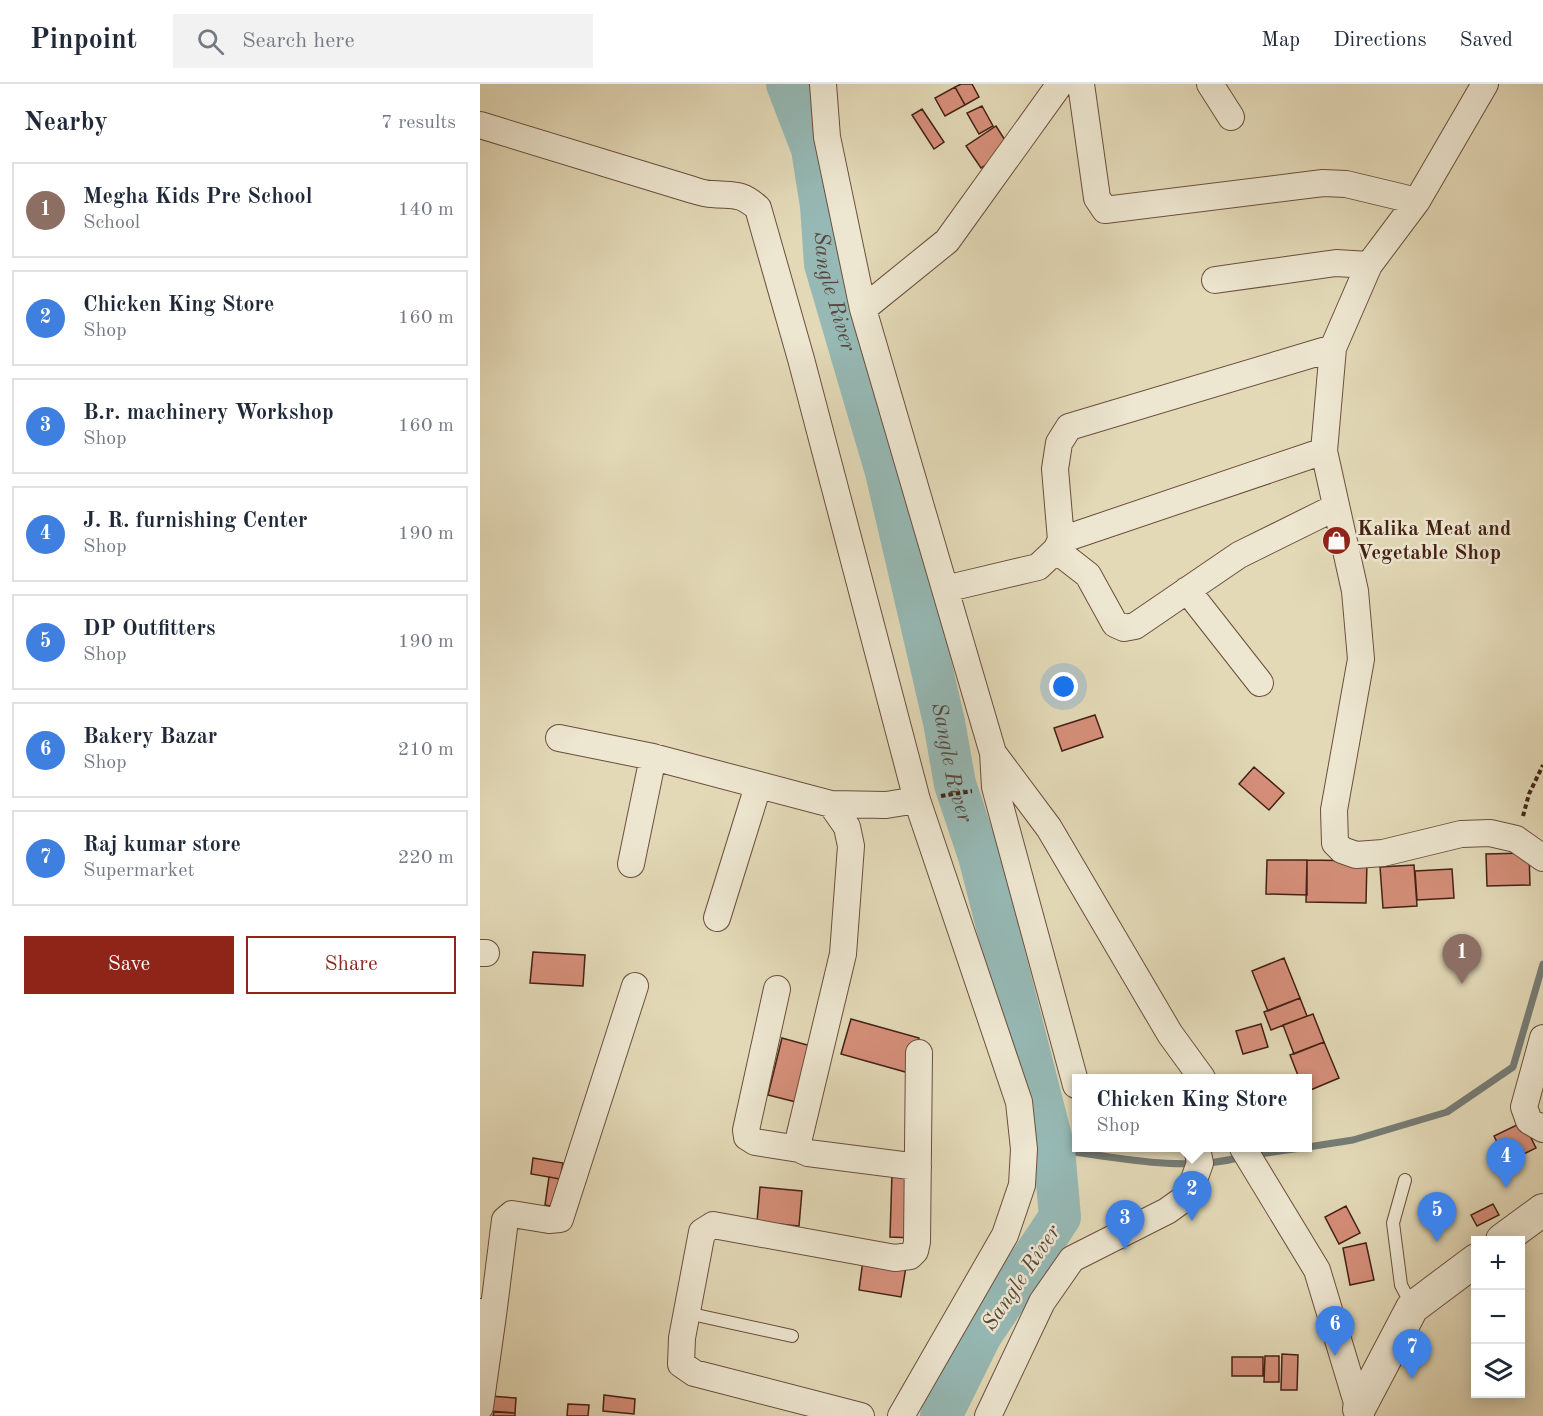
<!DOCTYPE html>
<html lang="en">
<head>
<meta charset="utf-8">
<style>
	:root { --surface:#fff; --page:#f2f2f3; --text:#1f2937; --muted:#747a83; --line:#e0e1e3; --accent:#8f2418 }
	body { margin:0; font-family:"Old Standard TT",serif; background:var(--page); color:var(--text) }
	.controls { position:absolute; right:18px; bottom:18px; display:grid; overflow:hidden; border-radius:0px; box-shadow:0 3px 15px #0003 }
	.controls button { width:54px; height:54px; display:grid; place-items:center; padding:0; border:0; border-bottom:2px solid var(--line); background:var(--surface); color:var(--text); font:30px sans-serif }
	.you { position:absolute; left:584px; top:603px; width:21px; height:21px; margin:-15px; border:4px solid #fff; border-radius:50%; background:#1a73e8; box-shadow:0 0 0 9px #1a73e833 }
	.badge { display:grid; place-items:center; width:39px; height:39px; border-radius:50%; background:var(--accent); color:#fff; font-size:20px; font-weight:700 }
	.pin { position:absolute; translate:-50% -50px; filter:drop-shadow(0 2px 3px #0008) }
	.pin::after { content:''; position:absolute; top:32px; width:21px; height:18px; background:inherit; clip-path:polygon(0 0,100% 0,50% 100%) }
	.popup { position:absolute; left:592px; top:990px; width:240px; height:78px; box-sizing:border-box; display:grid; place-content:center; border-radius:0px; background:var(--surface); filter:drop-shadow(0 2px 4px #0005); font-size:20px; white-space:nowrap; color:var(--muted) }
	.popup b { font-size:22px; color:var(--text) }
	.popup::after { content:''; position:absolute; left:50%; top:100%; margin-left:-12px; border:12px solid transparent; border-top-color:var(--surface) }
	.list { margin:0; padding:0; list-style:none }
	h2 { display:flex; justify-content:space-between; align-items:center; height:78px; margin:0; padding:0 24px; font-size:26px }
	h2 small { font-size:20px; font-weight:400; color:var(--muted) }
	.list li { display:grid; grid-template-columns:39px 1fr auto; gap:18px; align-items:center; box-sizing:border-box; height:96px; margin:0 12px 12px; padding:0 12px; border:2px solid var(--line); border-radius:0px }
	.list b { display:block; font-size:22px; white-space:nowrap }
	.list p { margin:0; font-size:20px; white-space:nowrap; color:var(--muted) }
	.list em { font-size:20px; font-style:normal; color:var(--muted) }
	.actions { display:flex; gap:12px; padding:18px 24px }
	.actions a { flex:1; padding:14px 0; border:2px solid var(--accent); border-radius:0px; text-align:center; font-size:21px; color:var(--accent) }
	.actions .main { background:var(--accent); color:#fff }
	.icon { flex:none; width:33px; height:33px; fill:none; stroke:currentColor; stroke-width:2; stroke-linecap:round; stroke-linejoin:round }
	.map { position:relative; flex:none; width:1063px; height:1332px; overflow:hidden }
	header { display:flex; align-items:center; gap:36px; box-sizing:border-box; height:84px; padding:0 30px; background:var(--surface); border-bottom:2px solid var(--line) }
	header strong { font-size:28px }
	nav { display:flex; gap:33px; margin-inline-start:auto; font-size:21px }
	.search { width:420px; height:54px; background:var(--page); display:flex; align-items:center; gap:15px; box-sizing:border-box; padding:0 21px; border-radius:0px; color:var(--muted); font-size:22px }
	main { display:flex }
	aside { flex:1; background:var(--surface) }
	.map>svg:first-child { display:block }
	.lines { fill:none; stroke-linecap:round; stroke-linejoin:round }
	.stream { stroke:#757c75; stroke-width:7 }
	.river { stroke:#96b9b5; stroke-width:42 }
	.building { fill:#d68f7a; stroke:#432014; stroke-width:1.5 }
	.service-casing { stroke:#6b4e3d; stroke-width:14 }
	.minor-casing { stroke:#6b4e3d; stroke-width:28 }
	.tertiary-casing { stroke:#6b4e3d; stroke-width:34 }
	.path { stroke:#432014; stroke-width:4; stroke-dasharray:4.5 3; stroke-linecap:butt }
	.service { stroke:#ede6d0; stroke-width:12 }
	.minor { stroke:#ede6d0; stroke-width:26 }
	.tertiary { stroke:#ede6d0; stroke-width:32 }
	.labels { text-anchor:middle; stroke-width:5; stroke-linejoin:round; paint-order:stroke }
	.poi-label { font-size:21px; font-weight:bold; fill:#432014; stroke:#ede6d0; text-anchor:start }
	.water-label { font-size:22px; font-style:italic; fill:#58463c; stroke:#ede6d0 }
</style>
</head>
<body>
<header>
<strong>Pinpoint</strong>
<div class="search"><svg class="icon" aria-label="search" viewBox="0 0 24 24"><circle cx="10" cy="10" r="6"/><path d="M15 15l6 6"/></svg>Search here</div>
<nav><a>Map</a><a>Directions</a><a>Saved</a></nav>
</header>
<main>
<aside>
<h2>Nearby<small>7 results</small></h2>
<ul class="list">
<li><span class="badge" style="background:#8d6e63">1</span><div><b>Megha Kids Pre School</b><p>School</p></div><em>140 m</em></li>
<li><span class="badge" style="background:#3f7fe0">2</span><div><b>Chicken King Store</b><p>Shop</p></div><em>160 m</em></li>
<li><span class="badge" style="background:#3f7fe0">3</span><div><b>B.r. machinery Workshop</b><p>Shop</p></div><em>160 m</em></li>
<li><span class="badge" style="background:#3f7fe0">4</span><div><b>J. R. furnishing Center</b><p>Shop</p></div><em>190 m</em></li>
<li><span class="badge" style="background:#3f7fe0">5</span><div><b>DP Outfitters</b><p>Shop</p></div><em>190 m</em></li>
<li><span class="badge" style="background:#3f7fe0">6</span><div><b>Bakery Bazar</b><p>Shop</p></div><em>210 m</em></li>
<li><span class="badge" style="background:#3f7fe0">7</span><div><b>Raj kumar store</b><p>Supermarket</p></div><em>220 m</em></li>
</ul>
<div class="actions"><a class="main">Save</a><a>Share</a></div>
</aside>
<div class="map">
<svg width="1063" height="1332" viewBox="0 0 1063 1332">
	<rect width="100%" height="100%" fill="#e3d9b7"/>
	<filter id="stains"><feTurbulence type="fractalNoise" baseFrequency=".00333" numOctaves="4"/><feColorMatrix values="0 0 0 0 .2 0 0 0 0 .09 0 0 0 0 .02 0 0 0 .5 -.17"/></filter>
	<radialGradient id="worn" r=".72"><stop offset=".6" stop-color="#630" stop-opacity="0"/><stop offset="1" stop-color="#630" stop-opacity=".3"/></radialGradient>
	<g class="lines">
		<path class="stream" d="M 828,1063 L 873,1056 L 967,1028 L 1033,983 L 1063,880
			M 574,1065 C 635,1073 702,1089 762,1073
			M 773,1071 L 821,1064"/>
		<path class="river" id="s1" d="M 307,0 L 332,65 L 341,122 L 345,180 L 406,388 L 464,638 L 475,700 L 499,772 L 574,1065 L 580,1133 L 501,1251 L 461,1332"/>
	</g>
	<path class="building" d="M 481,0 L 492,0 L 499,13 L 485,21 L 475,3 Z
		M 475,3 L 485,21 L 465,32 L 455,14 Z
		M 502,22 L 513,42 L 499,50 L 487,29 Z
		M 442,25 L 464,58 L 454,65 L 432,31 Z
		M 516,42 L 530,64 L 501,84 L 486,62 Z
		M 615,631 L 623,653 L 582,667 L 574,644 Z
		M 774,683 L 804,709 L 789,726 L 759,700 Z
		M 1049,769 L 1050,801 L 1007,802 L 1006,770 Z
		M 787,776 L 827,776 L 827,811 L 786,810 Z
		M 827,776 L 887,777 L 886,819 L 826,818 Z
		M 934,781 L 937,822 L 903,824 L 900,783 Z
		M 972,785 L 974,814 L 937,816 L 935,787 Z
		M 53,868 L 105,871 L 103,902 L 50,899 Z
		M 804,874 L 820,914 L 788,927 L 772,887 Z
		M 820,914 L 827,932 L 791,946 L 784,928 Z
		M 833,930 L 844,958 L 814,970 L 803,941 Z
		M 371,935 L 439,954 L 429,989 L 361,970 Z
		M 781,940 L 788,963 L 763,970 L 756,947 Z
		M 302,954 L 331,962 L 316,1018 L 288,1011 Z
		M 844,958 L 859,994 L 828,1007 L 828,994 L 819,994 L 810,971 Z
		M 1043,1038 L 1056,1064 L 1027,1078 L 1014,1052 Z
		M 53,1074 L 83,1079 L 80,1095 L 51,1090 Z
		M 412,1089 L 436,1090 L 434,1154 L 410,1153 Z
		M 69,1093 L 80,1095 L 76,1123 L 65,1121 Z
		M 280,1103 L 322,1107 L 319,1142 L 277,1138 Z
		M 1013,1120 L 1019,1131 L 997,1142 L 991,1131 Z
		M 866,1122 L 880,1149 L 859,1160 L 845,1133 Z
		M 886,1159 L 894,1196 L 870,1201 L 863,1164 Z
		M 383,1176 L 426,1183 L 421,1213 L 379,1206 Z
		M 802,1270 L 818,1271 L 817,1306 L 801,1306 Z
		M 785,1272 L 799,1272 L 799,1298 L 784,1298 Z
		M 752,1273 L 783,1273 L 783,1292 L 752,1292 Z
		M 124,1311 L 155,1315 L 154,1330 L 123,1327 Z
		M 10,1312 L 36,1314 L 35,1329 L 9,1327 Z
		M 88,1320 L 109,1321 L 108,1332 L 87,1332 Z
		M 14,1328 L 35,1329 L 35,1332 L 13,1332 Z"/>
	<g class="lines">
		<defs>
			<path id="service" d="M 925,1096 L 913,1139 L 921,1201 L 932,1222
				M 207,1229 L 312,1252"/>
			<path id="minor" d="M 343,0 L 347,53 L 383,225 L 513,669 L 569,744 L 690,950 L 722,994
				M 601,0 L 617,114 L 625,126 L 843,99 L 866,100 L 937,117
				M 730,0 L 751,33
				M 1005,0 L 937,117 L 889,181 L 853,264 L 844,367 L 875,507 L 881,575 L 854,726 L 855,759 L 862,766 L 876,771 L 903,769 L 981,750 L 1010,749 L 1036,755 L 1063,774
				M 0,41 L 213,106 C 219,108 226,110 232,110 C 254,112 260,108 278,124 L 321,275 L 437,716 L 539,1018 L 544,1065 L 542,1101 L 525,1151 L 421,1332
				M 735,196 L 856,179 L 889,181
				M 383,225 L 467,157 L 580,0
				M 581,456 L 844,367
				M 576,466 L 608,491 L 635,540 L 644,544 L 655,542 L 759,471 L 856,423
				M 465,505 L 558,483 L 576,466 L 581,456 L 575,385 L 579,359 L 589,343 L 853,264
				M 707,506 L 780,599
				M 79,654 L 173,673 L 351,720 L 406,721 L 437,716
				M 513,669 L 515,703 L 596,1001
				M 351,720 L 367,743 L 371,762 L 363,870 L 319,1054 L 319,1065 L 328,1069 L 438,1083
				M 151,780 L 173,673
				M 237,834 L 278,702
				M 0,869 L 6,869
				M 297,905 L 266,1046 L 267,1053 L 275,1058 L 319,1065
				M 1063,954 L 1044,1023 L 1049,1037 L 1063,1045
				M 763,1064 L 837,1186 L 881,1332
				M 0,1228 L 13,1231 L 0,1323
				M 13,1231 L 25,1136 L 32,1130 L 69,1136 L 80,1135 L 155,902
				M 381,1332 L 214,1289 L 201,1280 L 202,1254 L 222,1148 L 233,1141 L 415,1174 L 430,1172 L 435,1167 L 437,1158 L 439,969
				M 508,1332 L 562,1218 L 592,1175 L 687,1127 L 708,1112 L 720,1079 L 717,1064"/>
			<path id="tertiary" d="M 1022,1156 L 1063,1126
				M 879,1325 L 932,1224 L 996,1176"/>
		</defs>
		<use href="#service" class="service-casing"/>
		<use href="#minor" class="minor-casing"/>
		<use href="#tertiary" class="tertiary-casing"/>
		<path class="path" d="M 461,712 L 492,707
			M 1043,732 L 1049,710 L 1063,681"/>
		<use href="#service" class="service"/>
		<use href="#minor" class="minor"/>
		<use href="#tertiary" class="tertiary"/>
	</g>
	<defs>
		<symbol id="shop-disc" viewBox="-11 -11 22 22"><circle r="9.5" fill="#8f2418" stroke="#ede6d0"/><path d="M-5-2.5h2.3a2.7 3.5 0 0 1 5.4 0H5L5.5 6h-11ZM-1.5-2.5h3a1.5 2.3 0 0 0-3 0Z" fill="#fff"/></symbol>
	</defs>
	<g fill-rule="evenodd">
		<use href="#shop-disc" x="840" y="440" width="33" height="33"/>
	</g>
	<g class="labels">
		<g class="poi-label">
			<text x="877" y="451">Kalika Meat and<tspan x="877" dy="24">Vegetable Shop</tspan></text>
		</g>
		<g class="water-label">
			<text dy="8" stroke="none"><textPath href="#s1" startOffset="214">Sangle River</textPath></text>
			<text dy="8" stroke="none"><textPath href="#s1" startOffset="700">Sangle River</textPath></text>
			<text transform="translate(540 1193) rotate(-56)" y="8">Sangle River</text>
		</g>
	</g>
	<rect width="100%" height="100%" filter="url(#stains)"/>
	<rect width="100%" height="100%" fill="url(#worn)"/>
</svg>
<div class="controls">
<button>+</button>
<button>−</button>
<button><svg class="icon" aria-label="layers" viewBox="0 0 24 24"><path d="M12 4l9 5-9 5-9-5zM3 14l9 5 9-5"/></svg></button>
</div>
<div class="you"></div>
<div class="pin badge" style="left:982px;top:900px;background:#8d6e63">1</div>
<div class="pin badge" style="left:712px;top:1137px;background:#3f7fe0">2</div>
<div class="popup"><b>Chicken King Store</b>Shop</div>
<div class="pin badge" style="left:645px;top:1166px;background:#3f7fe0">3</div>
<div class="pin badge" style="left:1026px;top:1104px;background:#3f7fe0">4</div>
<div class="pin badge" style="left:957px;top:1158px;background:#3f7fe0">5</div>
<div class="pin badge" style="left:855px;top:1272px;background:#3f7fe0">6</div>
<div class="pin badge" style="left:932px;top:1295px;background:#3f7fe0">7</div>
</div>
</main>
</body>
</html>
